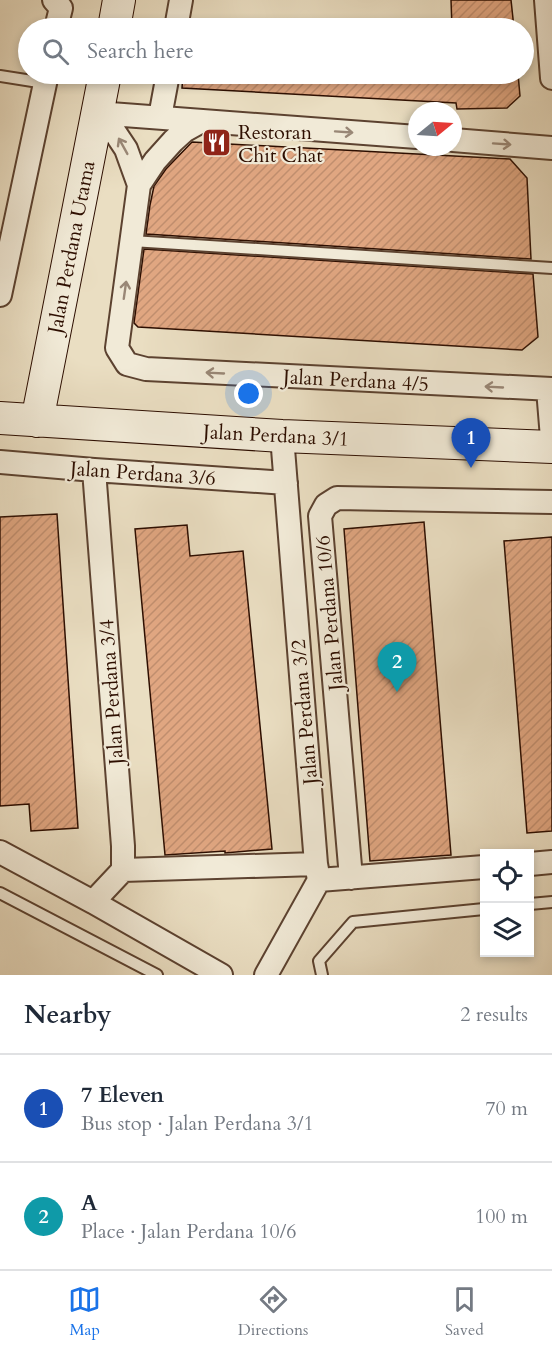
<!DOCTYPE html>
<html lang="en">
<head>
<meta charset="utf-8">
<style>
	:root { --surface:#fff; --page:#f2f2f3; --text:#1f2937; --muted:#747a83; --line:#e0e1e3; --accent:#1a73e8 }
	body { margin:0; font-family:Cardo,serif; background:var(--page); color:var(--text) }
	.controls { position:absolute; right:18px; bottom:18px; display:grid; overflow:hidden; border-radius:0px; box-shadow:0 3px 9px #0003 }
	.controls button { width:54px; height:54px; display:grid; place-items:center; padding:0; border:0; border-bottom:2px solid var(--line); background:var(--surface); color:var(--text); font:30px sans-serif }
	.compass { position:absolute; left:408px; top:102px; width:54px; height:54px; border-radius:50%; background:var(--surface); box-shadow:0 3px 9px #0003; rotate:72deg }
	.you { position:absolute; left:249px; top:394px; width:21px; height:21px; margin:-15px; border:4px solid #fff; border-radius:50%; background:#1a73e8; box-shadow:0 0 0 9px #1a73e833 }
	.badge { display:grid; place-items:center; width:39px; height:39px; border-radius:50%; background:var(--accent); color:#fff; font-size:20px; font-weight:700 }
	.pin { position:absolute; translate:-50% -50px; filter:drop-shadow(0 2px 3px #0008) }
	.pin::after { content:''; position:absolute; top:32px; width:21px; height:18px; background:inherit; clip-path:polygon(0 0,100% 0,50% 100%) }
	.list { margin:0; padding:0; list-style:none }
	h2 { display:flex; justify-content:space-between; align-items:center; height:78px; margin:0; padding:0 24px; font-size:26px }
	h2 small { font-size:20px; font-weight:400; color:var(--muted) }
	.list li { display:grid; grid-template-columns:39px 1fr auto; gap:18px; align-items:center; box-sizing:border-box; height:108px; padding:0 24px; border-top:2px solid var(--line) }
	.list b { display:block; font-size:22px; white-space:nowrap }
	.list p { margin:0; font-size:20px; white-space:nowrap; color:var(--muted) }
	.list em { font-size:20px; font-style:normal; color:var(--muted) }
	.icon { flex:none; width:33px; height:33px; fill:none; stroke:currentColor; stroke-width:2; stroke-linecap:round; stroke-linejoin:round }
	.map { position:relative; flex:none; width:552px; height:975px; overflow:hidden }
	.search { position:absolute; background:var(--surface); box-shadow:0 3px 9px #0003; left:18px; right:18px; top:18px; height:66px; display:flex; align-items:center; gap:15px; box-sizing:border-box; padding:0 21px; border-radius:33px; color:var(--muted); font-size:22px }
	.sheet { height:294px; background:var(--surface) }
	nav { display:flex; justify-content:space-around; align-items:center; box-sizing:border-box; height:84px; border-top:2px solid var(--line); background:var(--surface); font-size:16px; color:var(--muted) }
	nav a { display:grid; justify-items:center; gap:3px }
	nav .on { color:var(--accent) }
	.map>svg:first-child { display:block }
	.building { fill:url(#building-hatch); stroke:#2d0e00; stroke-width:1.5 }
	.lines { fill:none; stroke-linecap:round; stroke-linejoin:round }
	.lane-casing { stroke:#5c4230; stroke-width:14 }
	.street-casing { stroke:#5c4230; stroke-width:26 }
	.secondary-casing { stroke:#2d0e00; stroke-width:34 }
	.lane { stroke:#f1ead7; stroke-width:10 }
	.street { stroke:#f1ead7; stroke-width:22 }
	.secondary { stroke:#f1ead7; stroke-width:32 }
	.oneway { stroke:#998776 }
	.labels { text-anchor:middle; stroke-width:4.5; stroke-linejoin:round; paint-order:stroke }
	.poi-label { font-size:20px; fill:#2d0e00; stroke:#f1ead7; text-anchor:start }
	.street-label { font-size:20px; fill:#2d0e00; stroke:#f1ead7 }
</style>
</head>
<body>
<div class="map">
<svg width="552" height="975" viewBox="0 0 552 975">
	<defs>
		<pattern id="building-hatch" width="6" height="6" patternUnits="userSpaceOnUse" patternTransform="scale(1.5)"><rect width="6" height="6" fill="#e0a681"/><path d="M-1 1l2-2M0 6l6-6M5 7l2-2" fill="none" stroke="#c08e6e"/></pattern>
	</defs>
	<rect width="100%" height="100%" fill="#eadec2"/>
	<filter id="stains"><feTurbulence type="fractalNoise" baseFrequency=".00333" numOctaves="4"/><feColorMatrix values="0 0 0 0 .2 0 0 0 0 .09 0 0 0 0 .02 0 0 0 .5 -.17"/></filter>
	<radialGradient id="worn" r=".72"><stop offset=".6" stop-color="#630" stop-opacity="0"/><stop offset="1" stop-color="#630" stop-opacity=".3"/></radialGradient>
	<path class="building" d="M 451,0 L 511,0 L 514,28 L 452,28 Z
		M 183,74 L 518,74 L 520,96 L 507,108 L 457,109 L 456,103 L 182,88 Z
		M 192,142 L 510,159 L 527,178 L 531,259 L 146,234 L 150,205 L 154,186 L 166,169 Z
		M 144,249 L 533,274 L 538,337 L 522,350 L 138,327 L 134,323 Z
		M 57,514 L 78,828 L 31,831 L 29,804 L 0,806 L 0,517 Z
		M 424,522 L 451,855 L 370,861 L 344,529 Z
		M 187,525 L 190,556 L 243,551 L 272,849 L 225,853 L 225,851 L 165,855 L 135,529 Z
		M 552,537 L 552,831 L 527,833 L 504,541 Z"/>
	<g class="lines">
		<defs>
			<path id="lane" d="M 0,76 L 45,83
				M 132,241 L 552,268
				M 0,893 L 157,975
				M 530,904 L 552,902
				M 322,975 L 319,961 L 353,922 L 484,909"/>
			<path id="street" d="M 54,0 L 61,8 L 56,28
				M 546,0 L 552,78
				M 176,28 L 181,0
				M 97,113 L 417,137
				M 97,113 L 112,128 L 126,149 L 139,185
				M 160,117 L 168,74
				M 202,121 L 184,131 L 173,141 L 155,161 L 139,185 L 117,348 L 127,364 L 146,369 L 552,389
				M 453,140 L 552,148
				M 0,295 L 47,74
				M 548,389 L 552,438
				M 0,462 L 94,470 L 286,483
				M 0,852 L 93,902 L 221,975
				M 530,864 L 552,862
				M 123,870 L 316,864
				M 351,878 L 320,516 L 326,505 L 337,498 L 552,502
				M 319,880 L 484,867
				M 93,902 L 123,870 L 123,846 L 94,470
				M 266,975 L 319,880 L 316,864 L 282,436"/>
			<path id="secondary" d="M 114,28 L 119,0
				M 0,418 L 282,436 L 552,447
				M 37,421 L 105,74"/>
		</defs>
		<use href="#lane" class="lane-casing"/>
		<use href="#street" class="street-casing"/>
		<use href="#secondary" class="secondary-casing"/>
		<use href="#lane" class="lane"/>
		<use href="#street" class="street"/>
		<use href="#secondary" class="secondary"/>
	</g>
	<defs><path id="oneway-shaft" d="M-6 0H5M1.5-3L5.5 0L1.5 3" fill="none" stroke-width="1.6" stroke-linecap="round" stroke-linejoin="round" transform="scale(1.5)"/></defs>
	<g class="oneway">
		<use href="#oneway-shaft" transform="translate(344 132) rotate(4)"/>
		<use href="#oneway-shaft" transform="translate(502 144) rotate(4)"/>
		<use href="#oneway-shaft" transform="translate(123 146) rotate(-119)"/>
		<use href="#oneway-shaft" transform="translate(125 290) rotate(-82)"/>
		<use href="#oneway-shaft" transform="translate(215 373) rotate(-177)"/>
		<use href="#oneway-shaft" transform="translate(494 387) rotate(-177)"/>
	</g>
	<defs>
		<symbol id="restaurant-square" viewBox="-11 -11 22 22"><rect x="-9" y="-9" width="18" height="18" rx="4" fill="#8f2418" stroke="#f1ead7"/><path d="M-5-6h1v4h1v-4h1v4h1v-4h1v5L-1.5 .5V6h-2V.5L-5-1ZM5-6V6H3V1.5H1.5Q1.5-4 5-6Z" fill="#fff"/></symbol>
	</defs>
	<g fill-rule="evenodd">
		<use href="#restaurant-square" x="200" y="126" width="33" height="33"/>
	</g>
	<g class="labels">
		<g class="poi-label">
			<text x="238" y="139">Restoran<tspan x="238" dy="23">Chit Chat</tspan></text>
		</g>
		<g class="street-label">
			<text transform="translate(71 247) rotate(-79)" y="7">Jalan Perdana Utama</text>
			<text transform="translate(356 380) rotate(3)" y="7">Jalan Perdana 4/5</text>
			<text transform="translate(276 435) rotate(3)" y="7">Jalan Perdana 3/1</text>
			<text transform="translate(143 473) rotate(4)" y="7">Jalan Perdana 3/6</text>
			<text transform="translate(329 613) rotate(-95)" y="7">Jalan Perdana 10/6</text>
			<text transform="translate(111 692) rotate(-94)" y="7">Jalan Perdana 3/4</text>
			<text transform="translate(304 712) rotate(-95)" y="7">Jalan Perdana 3/2</text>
		</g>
	</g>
	<rect width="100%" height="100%" filter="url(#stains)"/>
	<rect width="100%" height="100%" fill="url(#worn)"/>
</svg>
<div class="controls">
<button><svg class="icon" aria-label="locate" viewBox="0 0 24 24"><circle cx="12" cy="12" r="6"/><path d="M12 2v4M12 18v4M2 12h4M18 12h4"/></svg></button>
<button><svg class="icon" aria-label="layers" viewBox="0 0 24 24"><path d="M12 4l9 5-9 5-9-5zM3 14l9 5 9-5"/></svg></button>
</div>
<svg class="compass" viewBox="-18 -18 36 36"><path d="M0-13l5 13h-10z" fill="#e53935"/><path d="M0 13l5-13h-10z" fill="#747a83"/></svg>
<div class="you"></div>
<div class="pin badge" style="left:471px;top:468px;background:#1a4fb4">1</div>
<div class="pin badge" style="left:397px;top:692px;background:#0f9aa8">2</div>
<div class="search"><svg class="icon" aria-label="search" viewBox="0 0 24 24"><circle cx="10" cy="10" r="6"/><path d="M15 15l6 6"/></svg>Search here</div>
</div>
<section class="sheet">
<h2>Nearby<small>2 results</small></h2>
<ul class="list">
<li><span class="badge" style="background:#1a4fb4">1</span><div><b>7 Eleven</b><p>Bus stop · Jalan Perdana 3/1</p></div><em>70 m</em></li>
<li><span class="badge" style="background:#0f9aa8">2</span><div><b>A</b><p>Place · Jalan Perdana 10/6</p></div><em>100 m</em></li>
</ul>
</section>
<nav>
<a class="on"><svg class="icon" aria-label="map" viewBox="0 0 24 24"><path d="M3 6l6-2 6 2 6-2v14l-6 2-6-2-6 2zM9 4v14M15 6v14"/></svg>Map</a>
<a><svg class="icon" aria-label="directions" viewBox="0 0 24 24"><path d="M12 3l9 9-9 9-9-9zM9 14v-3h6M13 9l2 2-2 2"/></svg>Directions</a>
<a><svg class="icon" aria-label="saved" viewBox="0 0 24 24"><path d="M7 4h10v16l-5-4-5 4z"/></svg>Saved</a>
</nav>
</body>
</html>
